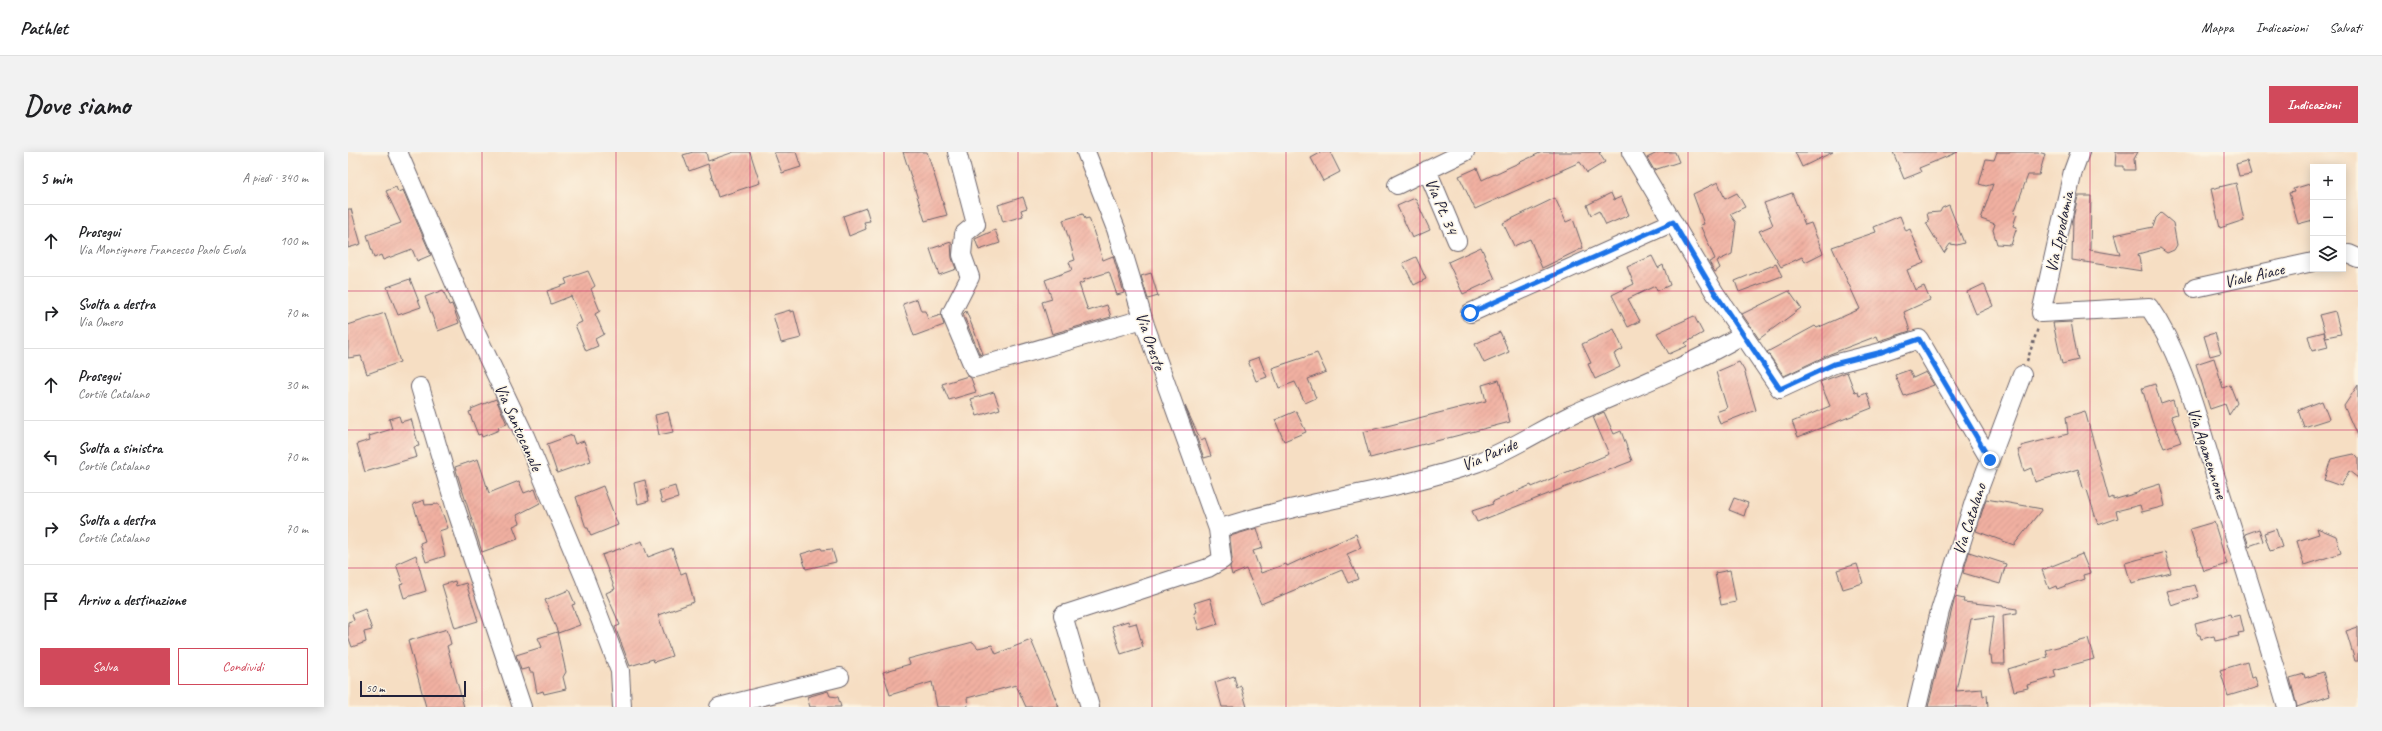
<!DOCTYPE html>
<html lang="it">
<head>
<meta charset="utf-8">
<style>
	:root { --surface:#fff; --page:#f2f2f2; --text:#202124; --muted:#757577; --line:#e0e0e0; --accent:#d1495b }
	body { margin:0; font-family:Caveat,sans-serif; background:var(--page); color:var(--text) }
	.controls { position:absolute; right:12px; top:12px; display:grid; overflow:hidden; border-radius:0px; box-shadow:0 2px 10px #0003 }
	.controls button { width:36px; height:36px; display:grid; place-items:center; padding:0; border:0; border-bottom:1px solid var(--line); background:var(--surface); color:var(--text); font:20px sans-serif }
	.scale { position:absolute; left:12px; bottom:10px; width:106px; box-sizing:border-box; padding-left:4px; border:2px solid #22223b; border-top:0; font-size:11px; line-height:14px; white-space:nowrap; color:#22223b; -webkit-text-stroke:3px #fcf5e5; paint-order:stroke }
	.stop { position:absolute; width:12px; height:12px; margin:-9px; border:3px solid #1a73e8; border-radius:50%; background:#fff }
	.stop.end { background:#1a73e8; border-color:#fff; box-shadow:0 1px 4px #0008 }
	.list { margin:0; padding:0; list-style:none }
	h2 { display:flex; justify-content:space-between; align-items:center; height:52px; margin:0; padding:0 16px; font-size:17px }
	h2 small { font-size:13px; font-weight:400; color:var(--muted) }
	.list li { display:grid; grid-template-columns:26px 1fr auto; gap:12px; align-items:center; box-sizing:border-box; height:72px; padding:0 16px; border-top:1px solid var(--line) }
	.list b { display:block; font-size:15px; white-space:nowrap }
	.list p { margin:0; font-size:13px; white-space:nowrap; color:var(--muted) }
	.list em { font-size:13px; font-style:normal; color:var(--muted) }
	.actions { display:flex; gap:8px; padding:12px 16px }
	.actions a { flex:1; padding:9px 0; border:1px solid var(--accent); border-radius:0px; text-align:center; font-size:14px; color:var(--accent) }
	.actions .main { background:var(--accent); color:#fff }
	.icon { flex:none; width:22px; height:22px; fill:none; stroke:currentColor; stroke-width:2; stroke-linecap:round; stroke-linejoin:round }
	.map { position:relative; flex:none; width:2010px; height:555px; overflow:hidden; border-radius:0px }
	header { display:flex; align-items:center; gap:24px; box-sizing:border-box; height:56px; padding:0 20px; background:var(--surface); border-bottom:1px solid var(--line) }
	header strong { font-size:19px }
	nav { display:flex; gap:22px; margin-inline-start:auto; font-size:14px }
	.intro { display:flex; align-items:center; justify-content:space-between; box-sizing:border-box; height:96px; padding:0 24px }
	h1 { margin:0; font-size:28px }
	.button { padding:10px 18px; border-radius:0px; background:var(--accent); color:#fff; font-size:14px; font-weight:700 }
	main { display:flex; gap:24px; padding:0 24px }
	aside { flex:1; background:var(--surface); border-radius:0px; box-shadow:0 2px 10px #0003 }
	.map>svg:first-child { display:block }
	.building { fill:url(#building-hatch) }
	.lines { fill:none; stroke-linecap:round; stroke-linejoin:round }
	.minor-casing { stroke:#6c646b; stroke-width:20 }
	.path { stroke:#6c646b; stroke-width:2.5; stroke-dasharray:3 3; stroke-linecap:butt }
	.minor { stroke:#fff; stroke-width:18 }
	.route { stroke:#1a73e8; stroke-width:5 }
	.grid { fill:none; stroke:#c2185b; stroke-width:1; stroke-opacity:0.55 }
	.labels { text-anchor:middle; stroke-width:3; stroke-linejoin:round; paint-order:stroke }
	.street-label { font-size:17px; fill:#22223b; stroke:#fcf5e5 }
</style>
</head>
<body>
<header>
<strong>Pathlet</strong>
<nav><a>Mappa</a><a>Indicazioni</a><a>Salvati</a></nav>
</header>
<div class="intro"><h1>Dove siamo</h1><a class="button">Indicazioni</a></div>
<main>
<aside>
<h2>5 min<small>A piedi · 340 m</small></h2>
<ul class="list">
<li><svg class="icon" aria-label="ahead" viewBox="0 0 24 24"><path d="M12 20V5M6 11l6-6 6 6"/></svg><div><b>Prosegui</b><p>Via Monsignore Francesco Paolo Evola</p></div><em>100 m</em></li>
<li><svg class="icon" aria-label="right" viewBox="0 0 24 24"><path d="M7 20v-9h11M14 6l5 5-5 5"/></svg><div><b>Svolta a destra</b><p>Via Omero</p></div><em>70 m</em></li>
<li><svg class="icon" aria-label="ahead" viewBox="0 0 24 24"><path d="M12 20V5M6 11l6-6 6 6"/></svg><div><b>Prosegui</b><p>Cortile Catalano</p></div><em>30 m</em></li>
<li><svg class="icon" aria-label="left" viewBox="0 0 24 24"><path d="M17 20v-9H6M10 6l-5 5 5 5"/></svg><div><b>Svolta a sinistra</b><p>Cortile Catalano</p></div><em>70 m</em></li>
<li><svg class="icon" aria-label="right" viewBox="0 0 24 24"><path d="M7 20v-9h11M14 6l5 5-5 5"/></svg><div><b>Svolta a destra</b><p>Cortile Catalano</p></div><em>70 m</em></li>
<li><svg class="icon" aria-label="arrive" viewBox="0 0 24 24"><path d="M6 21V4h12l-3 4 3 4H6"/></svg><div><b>Arrivo a destinazione</b></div></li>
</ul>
<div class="actions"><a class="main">Salva</a><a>Condividi</a></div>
</aside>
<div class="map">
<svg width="2010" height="555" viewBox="0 0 2010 555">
	<defs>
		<pattern id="building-hatch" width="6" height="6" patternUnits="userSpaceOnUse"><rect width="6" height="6" fill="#f1b0a1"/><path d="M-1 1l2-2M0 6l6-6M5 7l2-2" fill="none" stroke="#ce978c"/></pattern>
	</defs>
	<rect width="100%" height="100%" fill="#fcf5e5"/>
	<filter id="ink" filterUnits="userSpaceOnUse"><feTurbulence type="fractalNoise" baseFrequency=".025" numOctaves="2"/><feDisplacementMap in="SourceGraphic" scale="8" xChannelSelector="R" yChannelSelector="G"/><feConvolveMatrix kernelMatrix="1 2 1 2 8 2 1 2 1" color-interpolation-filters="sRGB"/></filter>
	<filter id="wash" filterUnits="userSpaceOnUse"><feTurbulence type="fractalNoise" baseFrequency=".012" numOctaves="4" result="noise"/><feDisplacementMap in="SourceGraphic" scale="16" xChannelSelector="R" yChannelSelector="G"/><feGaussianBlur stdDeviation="0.9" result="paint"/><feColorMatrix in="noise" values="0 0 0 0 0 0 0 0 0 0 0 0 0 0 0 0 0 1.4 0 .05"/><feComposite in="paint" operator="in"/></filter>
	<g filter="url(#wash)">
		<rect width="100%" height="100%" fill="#f6dec3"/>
		<g id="blocks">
			<path class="building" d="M 345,0 L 358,0 L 360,9 L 386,0 L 402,0 L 412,31 L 370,45 L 360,12 L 341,19 L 335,3 Z
				M 426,0 L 448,0 L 453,15 L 434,21 Z
				M 555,0 L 579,0 L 599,63 L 577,69 Z
				M 974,0 L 982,0 L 992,20 L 975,29 L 963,6 Z
				M 1194,0 L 1253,0 L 1251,1 L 1257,10 L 1239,21 L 1232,10 L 1127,57 L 1111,24 L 1129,16 L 1134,28 Z
				M 1311,0 L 1327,0 L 1331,10 L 1306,18 L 1299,6 Z
				M 1447,0 L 1485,0 L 1454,15 Z
				M 1545,0 L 1610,0 L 1571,16 L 1573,20 L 1556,27 Z
				M 1649,0 L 1690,0 L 1697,2 L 1691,23 L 1680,23 L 1666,61 L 1669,62 L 1665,74 L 1669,75 L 1663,93 L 1649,92 L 1645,78 L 1647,72 L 1633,67 L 1645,32 L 1638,34 L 1631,32 L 1638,7 L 1646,8 Z
				M 1768,0 L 1790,0 L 1786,7 L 1787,18 L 1776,18 L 1776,14 L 1767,14 Z
				M 1899,9 L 1903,22 L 1891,24 L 1888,12 Z
				M 1370,30 L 1377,47 L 1389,41 L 1397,55 L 1382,62 L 1388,71 L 1384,102 L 1369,109 L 1372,116 L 1367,120 L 1361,110 L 1367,107 L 1352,73 L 1356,72 L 1345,42 Z
				M 1888,31 L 1896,68 L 1872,76 L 1863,37 Z
				M 1965,31 L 1965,68 L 1950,72 L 1941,41 L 1946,40 L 1945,37 Z
				M 48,35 L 50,40 L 55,38 L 83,103 L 69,109 L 64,97 L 35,108 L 33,103 L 26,106 L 19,83 L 53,71 L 38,39 Z
				M 1263,41 L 1266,48 L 1273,45 L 1281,63 L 1258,73 L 1251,59 L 1243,63 L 1239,53 Z
				M 1444,41 L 1457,73 L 1463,71 L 1475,101 L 1457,110 L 1454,105 L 1433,115 L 1411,79 L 1425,73 L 1416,51 Z
				M 1730,44 L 1743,44 L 1742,98 L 1772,103 L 1766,83 L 1805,75 L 1808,66 L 1813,61 L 1825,71 L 1829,93 L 1826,98 L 1819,101 L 1812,96 L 1790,102 L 1794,119 L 1724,108 L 1725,66 Z
				M 675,45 L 679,56 L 673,58 L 675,64 L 655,70 L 650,53 Z
				M 1067,46 L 1082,78 L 1064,86 L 1049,54 Z
				M 1207,46 L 1218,70 L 1225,67 L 1235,96 L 1194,116 L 1182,87 L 1166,94 L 1155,71 Z
				M 1601,53 L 1616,91 L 1609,93 L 1602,92 L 1596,101 L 1578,71 L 1581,70 L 1579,61 L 1592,60 L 1594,56 Z
				M 518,56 L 522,69 L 516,70 L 518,77 L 501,84 L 495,64 Z
				M 0,57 L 3,57 L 13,92 L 0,96 Z
				M 735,62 L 737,67 L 741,66 L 755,108 L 765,104 L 776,141 L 769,143 L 761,120 L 735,128 L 736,130 L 731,132 L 740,159 L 759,153 L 763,165 L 704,182 L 694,150 L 704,147 L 697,128 L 724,118 L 721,110 L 727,108 L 715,68 Z
				M 1552,64 L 1558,79 L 1562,77 L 1576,111 L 1559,118 L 1567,138 L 1576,134 L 1582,148 L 1556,160 L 1562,179 L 1531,189 L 1529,184 L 1482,202 L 1436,224 L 1419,200 L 1467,174 L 1469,176 L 1512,157 L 1484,95 L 1528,80 L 1526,75 Z
				M 647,78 L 652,91 L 631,98 L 627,87 Z
				M 603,90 L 604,106 L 608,117 L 591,123 L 582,97 Z
				M 1133,95 L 1147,127 L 1115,142 L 1100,110 Z
				M 1304,104 L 1310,116 L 1315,113 L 1322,133 L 1309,139 L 1307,134 L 1280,147 L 1292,169 L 1280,175 L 1264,143 L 1286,132 L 1279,115 Z
				M 1068,105 L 1078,127 L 1066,133 L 1055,111 Z
				M 1428,112 L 1434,124 L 1391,140 L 1387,129 Z
				M 240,119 L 247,134 L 243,137 L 252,159 L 247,162 L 256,182 L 247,187 L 250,194 L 238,199 L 227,173 L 234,170 L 223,144 L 203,152 L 199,139 L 219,132 L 217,127 Z
				M 803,121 L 810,144 L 800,147 L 793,124 Z
				M 62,127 L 73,155 L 50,163 L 39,135 Z
				M 1636,132 L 1645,154 L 1628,162 L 1619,140 Z
				M 95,138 L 101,153 L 104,152 L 111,171 L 90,179 L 77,145 Z
				M 1441,139 L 1453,156 L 1411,187 L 1394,162 Z
				M 569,147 L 573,159 L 577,159 L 580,167 L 593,163 L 596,173 L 566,184 L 555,152 Z
				M 442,158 L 442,160 L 446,159 L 453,186 L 433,191 L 425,163 Z
				M 618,159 L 631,191 L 635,202 L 632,203 L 615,162 Z
				M 1987,159 L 1993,182 L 1978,185 L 1971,163 Z
				M 37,161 L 52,210 L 19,222 L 13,204 L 0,206 L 0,173 Z
				M 1346,164 L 1355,181 L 1337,191 L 1339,194 L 1321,202 L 1309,181 Z
				M 1723,170 L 1730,208 L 1714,212 L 1705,171 Z
				M 1266,177 L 1275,197 L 1266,202 L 1272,215 L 1247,227 L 1240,212 L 1243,211 L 1234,192 Z
				M 1152,180 L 1161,200 L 1136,211 L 1127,192 Z
				M 1976,180 L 1980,195 L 1964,199 L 1960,184 Z
				M 1867,181 L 1873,201 L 1862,204 L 1856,184 Z
				M 969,201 L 978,220 L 960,227 L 968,246 L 957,251 L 947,230 L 931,236 L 924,216 Z
				M 911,205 L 919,225 L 908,229 L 900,209 Z
				M 1866,206 L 1875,236 L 1882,233 L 1889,251 L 1881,263 L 1877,252 L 1862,257 L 1848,212 Z
				M 1391,210 L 1396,218 L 1408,258 L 1372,272 L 1368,260 L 1379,256 L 1368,220 Z
				M 1561,218 L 1565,226 L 1578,220 L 1586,233 L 1556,244 L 1547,223 Z
				M 1499,220 L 1507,241 L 1510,240 L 1511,244 L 1519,241 L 1524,256 L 1450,285 L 1444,270 L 1482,254 L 1472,230 Z
				M 620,224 L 623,226 L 628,240 L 601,248 L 594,232 Z
				M 1151,228 L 1162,270 L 1022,306 L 1015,280 L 1138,249 L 1134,233 Z
				M 1807,232 L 1813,252 L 1825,248 L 1829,262 L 1823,264 L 1833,290 L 1816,296 L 1804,269 L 1794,236 Z
				M 2010,233 L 2010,286 L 1996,254 Z
				M 646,240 L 652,257 L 629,264 L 623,247 Z
				M 148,247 L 159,272 L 150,275 L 151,278 L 134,285 L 133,282 L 130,283 L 121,260 L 124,259 L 123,257 Z
				M 1974,249 L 1981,267 L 1956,275 L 1950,258 Z
				M 837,254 L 853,289 L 857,287 L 863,304 L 856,306 Z
				M 948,259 L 958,280 L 936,289 L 927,268 Z
				M 1737,259 L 1761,347 L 1765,345 L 1765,348 L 1789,341 L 1796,337 L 1812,332 L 1817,354 L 1794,360 L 1792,353 L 1768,359 L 1770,366 L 1750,373 L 1739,338 L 1736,339 L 1730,317 L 1687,330 L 1683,316 L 1676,319 L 1670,298 L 1674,297 L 1673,294 L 1720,282 L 1718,265 Z
				M 320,260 L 325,280 L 311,283 L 307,263 Z
				M 1256,260 L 1266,282 L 1273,279 L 1284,309 L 1129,370 L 1124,359 L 1145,352 L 1144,350 L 1183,333 L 1184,335 L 1261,302 L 1245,265 Z
				M 51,264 L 53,270 L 63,267 L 71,294 L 66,295 L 69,305 L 17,320 L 9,292 L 22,288 L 21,284 L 44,277 L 41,267 Z
				M 224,283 L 227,292 L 236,289 L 243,309 L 209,321 L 199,292 Z
				M 2006,302 L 2010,306 L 2010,326 L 2001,319 L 1993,334 L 1976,328 L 1983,307 Z
				M 130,307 L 141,341 L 171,329 L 176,341 L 187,337 L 192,351 L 169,363 L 172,371 L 165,374 L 170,387 L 134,400 L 107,315 Z
				M 297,328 L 301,349 L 290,352 L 286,331 Z
				M 255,334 L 270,373 L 243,384 L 240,376 L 238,376 L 228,345 Z
				M 327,334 L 330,346 L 314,351 L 311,339 Z
				M 1386,346 L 1400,351 L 1396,364 L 1381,358 Z
				M 1638,347 L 1678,354 L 1694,357 L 1666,393 L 1628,379 Z
				M 76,348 L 77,353 L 91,352 L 100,376 L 91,379 L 97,404 L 78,410 L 72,391 L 77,389 L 65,352 Z
				M 1866,370 L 1879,412 L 1856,419 L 1842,377 Z
				M 909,376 L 915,396 L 905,399 L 913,421 L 938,412 L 939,414 L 1008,382 L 1013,396 L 999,402 L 1010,427 L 1000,431 L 994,418 L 913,452 L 898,417 L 884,423 L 882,415 L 884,407 L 882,384 Z
				M 1969,376 L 1988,384 L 1993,401 L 1956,413 L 1949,389 L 1971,382 Z
				M 1911,377 L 1915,389 L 1901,394 L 1897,382 Z
				M 1928,377 L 1934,395 L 1922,399 L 1916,381 Z
				M 294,389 L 300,405 L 324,396 L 333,422 L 338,420 L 346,450 L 310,463 L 324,504 L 306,510 L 305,507 L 282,514 L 267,475 L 272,473 L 258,441 L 267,437 L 254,403 Z
				M 473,396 L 474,398 L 484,397 L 488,410 L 458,417 L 453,402 Z
				M 1621,400 L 1658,412 L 1652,432 L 1615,421 Z
				M 1817,400 L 1823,421 L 1783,431 L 1777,411 Z
				M 1734,402 L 1742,421 L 1735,423 L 1736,427 L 1709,437 L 1708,434 L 1701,437 L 1694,418 Z
				M 68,403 L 78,439 L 56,446 L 52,433 L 55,432 L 48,412 Z
				M 1509,412 L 1515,431 L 1495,437 L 1489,418 Z
				M 1382,418 L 1388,450 L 1373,453 L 1367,421 Z
				M 107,429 L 108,434 L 118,431 L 130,469 L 107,476 L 94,433 Z
				M 1847,433 L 1851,445 L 1824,454 L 1819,439 Z
				M 221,438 L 227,452 L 224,453 L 232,473 L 210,481 L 197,448 Z
				M 1607,445 L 1616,447 L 1615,450 L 1655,454 L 1655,455 L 1669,457 L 1669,461 L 1655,463 L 1657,512 L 1644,512 L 1643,503 L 1641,503 L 1646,464 L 1623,467 L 1608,539 L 1634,537 L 1635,544 L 1639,543 L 1640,555 L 1580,555 Z
				M 862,446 L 870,472 L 851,478 L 846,461 L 849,460 L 846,451 Z
				M 17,457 L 24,478 L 16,480 L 18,490 L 4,495 L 0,484 L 0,470 L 6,468 L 4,462 Z
				M 1882,462 L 1883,465 L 1892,463 L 1896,480 L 1890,481 L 1891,484 L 1867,489 L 1866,484 L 1853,487 L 1852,483 L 1850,483 L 1847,471 Z
				M 780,469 L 781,473 L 788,471 L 795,495 L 773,502 L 764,474 Z
				M 2010,475 L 2010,509 L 2007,509 L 1998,479 Z
				M 99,477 L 103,492 L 99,494 L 116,555 L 78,555 L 60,489 Z
				M 209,480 L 218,520 L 215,525 L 218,537 L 196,542 L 195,539 L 189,541 L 185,520 L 182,520 L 181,516 L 173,518 L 168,503 L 194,495 L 190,486 Z
				M 1740,487 L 1746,507 L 1706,518 L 1708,525 L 1679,533 L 1680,536 L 1666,539 L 1660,517 L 1700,505 L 1698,498 Z
				M 683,488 L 711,555 L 678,555 L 668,533 L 619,546 L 620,555 L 589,555 L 584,530 L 542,543 L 535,520 L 562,512 L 560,507 L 625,490 L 630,496 L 644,493 L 648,502 Z
				M 1899,510 L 1903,526 L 1907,525 L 1910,535 L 1880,544 L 1872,518 Z
				M 1975,520 L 1982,544 L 1949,555 L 1942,526 L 1956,522 L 1957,526 Z
				M 886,524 L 889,536 L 893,534 L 899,555 L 874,555 L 867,530 Z
				M 480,539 L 482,544 L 490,545 L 493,555 L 462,555 L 459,545 Z"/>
		</g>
	</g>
	<g filter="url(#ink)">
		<use href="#blocks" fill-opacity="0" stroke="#6c646b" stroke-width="1"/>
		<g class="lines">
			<defs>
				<path id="minor" d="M 50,0 L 128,181 L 177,284 L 237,427 L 272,519 L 274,555
					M 609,0 L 628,72 L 616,82 L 614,103 L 622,125 L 603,162 L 626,216 L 795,167
					M 738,0 L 768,77 L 797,173 L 870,377 L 874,408 L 860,416 L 715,463 L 742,555
					M 1283,0 L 1367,141 L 1432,237 L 1486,212 L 1533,200 L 1571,187 L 1642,308
					M 1732,0 L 1725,19 L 1693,161 L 1801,155 C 1835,204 1850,269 1868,326 C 1892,402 1917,478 1939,555
					M 1079,18 L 1109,89
					M 1049,33 L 1117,0
					M 1995,103 L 2001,102 L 2010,106
					M 1847,136 L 1965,110
					M 1122,161 L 1325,70
					M 72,235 L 108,357 L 174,555
					M 870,377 C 954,349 1044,340 1128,311 C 1161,299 1192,278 1223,263 C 1281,237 1341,214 1396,182
					M 371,555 L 492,525
					M 1569,555 L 1592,459 L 1626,350 L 1674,223"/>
			</defs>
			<use href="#minor" class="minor-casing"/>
			<path class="path" d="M 1679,209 L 1690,176"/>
			<use href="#minor" class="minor"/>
		</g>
	</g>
	<g class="lines" filter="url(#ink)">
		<path class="route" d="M 1122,161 L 1325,70 L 1367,141 L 1432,237 L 1486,212 L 1534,200 L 1571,187 L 1642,308"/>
	</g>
	<path class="grid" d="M 134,0 L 134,555M 268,0 L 268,555M 402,0 L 402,555M 536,0 L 536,555M 670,0 L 670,555M 804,0 L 804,555M 938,0 L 938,555M 1072,0 L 1072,555M 1206,0 L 1206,555M 1340,0 L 1340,555M 1474,0 L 1474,555M 1608,0 L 1608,555M 1742,0 L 1742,555M 1876,0 L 1876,555M 0,139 L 2010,139M 0,278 L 2010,278M 0,416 L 2010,416"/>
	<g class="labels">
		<g class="street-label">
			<text transform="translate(1094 54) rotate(67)" y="6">Via Pt. 34</text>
			<text transform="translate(1711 80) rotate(-78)" y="6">Via Ippodamia</text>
			<text transform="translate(1906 123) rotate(-13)" y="6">Viale Aiace</text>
			<text transform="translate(803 189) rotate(71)" y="6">Via Oreste</text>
			<text transform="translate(171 275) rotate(66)" y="6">Via Santocanale</text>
			<text transform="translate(1860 301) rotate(72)" y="6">Via Agamennone</text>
			<text transform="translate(1141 302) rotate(-23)" y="6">Via Paride</text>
			<text transform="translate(1621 367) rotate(-72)" y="6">Via Catalano</text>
		</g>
	</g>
</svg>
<div class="controls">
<button>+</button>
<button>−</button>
<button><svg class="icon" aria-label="layers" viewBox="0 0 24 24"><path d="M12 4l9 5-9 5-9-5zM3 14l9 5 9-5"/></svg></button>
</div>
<div class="scale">50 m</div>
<div class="stop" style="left:1122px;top:161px"></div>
<div class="stop end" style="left:1642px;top:308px"></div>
</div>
</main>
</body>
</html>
